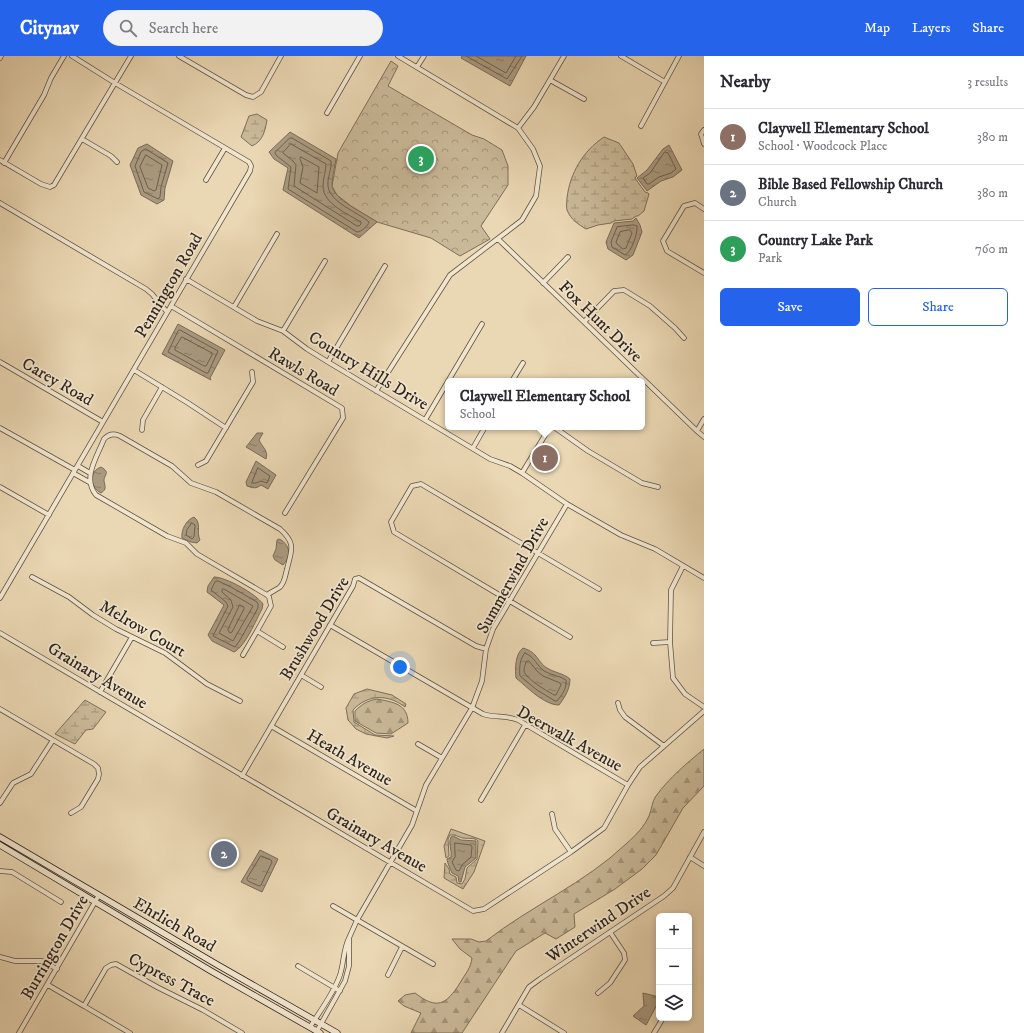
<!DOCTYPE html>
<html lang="en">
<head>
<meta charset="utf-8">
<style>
	:root { --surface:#fff; --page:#f2f2f3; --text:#2b2b33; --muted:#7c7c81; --line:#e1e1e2; --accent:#2563eb }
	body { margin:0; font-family:"IM FELL DW Pica",serif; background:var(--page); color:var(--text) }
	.controls { position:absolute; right:12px; bottom:12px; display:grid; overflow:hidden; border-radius:6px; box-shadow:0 2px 6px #0003 }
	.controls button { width:36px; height:36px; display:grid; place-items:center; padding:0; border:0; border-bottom:1px solid var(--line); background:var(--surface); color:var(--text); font:20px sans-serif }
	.you { position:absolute; left:400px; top:611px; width:14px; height:14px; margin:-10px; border:3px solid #fff; border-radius:50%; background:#1a73e8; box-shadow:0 0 0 6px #1a73e833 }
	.badge { display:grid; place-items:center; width:26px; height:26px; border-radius:50%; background:var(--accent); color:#fff; font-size:13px; font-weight:700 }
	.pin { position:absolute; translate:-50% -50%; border:2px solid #fff; box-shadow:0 1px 4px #0006 }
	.popup { position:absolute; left:445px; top:322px; width:200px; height:52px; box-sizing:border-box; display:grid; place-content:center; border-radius:6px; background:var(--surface); filter:drop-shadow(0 1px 3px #0005); font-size:13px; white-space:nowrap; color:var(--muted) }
	.popup b { font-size:15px; color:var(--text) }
	.popup::after { content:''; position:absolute; left:50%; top:100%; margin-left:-8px; border:8px solid transparent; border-top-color:var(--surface) }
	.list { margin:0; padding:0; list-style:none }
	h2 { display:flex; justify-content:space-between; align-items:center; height:52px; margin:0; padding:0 16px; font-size:17px }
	h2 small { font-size:13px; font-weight:400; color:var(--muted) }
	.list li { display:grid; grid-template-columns:26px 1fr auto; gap:12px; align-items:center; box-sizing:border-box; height:56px; padding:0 16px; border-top:1px solid var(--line) }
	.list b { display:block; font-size:15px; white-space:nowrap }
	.list p { margin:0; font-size:13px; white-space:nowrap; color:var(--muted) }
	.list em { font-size:13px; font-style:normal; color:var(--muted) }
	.actions { display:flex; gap:8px; padding:12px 16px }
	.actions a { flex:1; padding:9px 0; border:1px solid var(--accent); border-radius:6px; text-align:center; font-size:14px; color:var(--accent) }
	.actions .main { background:var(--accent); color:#fff }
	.icon { flex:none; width:22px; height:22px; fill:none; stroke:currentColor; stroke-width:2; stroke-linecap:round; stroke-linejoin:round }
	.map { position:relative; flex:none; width:704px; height:977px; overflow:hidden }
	header { display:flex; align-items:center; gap:24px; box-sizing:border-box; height:56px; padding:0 20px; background:var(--accent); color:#fff }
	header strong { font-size:19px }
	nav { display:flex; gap:22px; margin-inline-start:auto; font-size:14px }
	.search { width:280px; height:36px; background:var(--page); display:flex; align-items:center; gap:10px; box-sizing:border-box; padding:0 14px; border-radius:22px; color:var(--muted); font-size:15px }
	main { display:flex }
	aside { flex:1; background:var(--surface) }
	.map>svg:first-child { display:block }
	.forest { fill:url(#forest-firs); stroke:#7c6f5a }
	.wetland { fill:url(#wetland-marsh); stroke:#7c6f5a }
	.park { fill:url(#park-crowns); stroke:#7c6f5a }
	.water { fill:url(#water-ripples); stroke:#796b58 }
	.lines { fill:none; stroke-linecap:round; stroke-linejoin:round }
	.shore { stroke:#6c604e; stroke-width:1 }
	.street-casing { stroke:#5e5242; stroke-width:5.5 }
	.secondary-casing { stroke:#2f251c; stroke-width:7 }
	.street { stroke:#f1e5ce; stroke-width:4 }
	.secondary { stroke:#f1e5ce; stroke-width:5.5 }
	.labels { text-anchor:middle; stroke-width:3.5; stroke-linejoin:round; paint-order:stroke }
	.street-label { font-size:17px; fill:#2f251c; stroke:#f1e5ce }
</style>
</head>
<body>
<header>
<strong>Citynav</strong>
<div class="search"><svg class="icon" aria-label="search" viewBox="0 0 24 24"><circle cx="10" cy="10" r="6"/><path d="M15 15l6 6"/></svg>Search here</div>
<nav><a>Map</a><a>Layers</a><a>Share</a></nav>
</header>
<main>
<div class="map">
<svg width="704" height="977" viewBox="0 0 704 977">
	<defs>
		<pattern id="forest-firs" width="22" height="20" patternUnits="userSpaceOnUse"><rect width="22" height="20" fill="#cab999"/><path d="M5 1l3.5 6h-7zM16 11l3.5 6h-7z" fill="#a4967c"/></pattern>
		<pattern id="wetland-marsh" width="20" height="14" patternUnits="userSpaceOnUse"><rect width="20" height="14" fill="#cab999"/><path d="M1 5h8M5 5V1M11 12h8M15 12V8" fill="none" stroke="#a4967c"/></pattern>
		<pattern id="park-crowns" width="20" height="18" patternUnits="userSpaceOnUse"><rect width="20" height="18" fill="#cab999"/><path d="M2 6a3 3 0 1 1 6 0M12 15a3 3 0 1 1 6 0" fill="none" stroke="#a4967c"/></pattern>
		<pattern id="water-ripples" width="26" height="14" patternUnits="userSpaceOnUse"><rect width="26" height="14" fill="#aa9a80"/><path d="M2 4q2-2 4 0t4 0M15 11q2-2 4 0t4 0" fill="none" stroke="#8b7d68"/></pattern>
	</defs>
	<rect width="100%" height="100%" fill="#ead7b3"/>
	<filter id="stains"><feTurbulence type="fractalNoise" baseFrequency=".005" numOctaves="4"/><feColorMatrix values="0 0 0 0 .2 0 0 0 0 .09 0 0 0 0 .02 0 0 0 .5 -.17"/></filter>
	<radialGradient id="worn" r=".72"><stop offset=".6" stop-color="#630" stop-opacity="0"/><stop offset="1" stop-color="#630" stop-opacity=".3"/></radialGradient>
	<path class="forest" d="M 377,643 C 393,646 408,648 408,667 L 391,678 L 376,677 L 355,665 L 355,655 C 362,648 367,645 377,643 Z
		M 704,693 L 704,730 L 683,752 L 656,799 L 642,813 L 615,833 L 574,858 L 575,871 L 556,883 L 545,877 L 516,895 L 462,977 L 411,977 L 421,957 L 404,950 L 398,945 L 405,939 L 415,937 C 437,954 446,949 460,927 C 465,918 471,912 472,902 L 460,893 L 452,883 L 471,883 L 479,886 L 486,885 C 531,850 585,827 626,788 C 636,779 644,771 649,760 C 652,753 652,745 656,740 C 669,722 687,707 704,693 Z"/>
	<path class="wetland" d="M 257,58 L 267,64 C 265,75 263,85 252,90 L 241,81 L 249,60 Z
		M 604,81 L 619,87 L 633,108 L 637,120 L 635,122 L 645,136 L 648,137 L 649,138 L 644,155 L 638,160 L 636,160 L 632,163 L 614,165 L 611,167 L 598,169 L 586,173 C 578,168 571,164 567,154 C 566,150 567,146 567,142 C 570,117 583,95 604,81 Z
		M 367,633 L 392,639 L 406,648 L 405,651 C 388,638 368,638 353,654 L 354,666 L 375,679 L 394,680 L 387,682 L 366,678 L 356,673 L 348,664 L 346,652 L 354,638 Z
		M 85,644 L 106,656 L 93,673 L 86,674 L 75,688 L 55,678 Z
		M 451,773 L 485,785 L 474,816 L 463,833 L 444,822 L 445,807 L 449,813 L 450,818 L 456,821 L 457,827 L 462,828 L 465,823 L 467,812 L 477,803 L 478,785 C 474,781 468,783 463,782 C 458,781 455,778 450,779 L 448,783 L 449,800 L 446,802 L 444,790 Z"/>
	<path class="park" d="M 391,5 L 398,10 L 388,30 L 472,79 L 484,83 L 502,94 L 508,110 L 508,129 L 481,170 L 490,183 L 460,200 L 431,182 L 377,166 L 351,150 L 337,139 L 332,130 L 338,97 Z"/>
	<path class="water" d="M 462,0 L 526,0 L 510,30 L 461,2 Z
		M 290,76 L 336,103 C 335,111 332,120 332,129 C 332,143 366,158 377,166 L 359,182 L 283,134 L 288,112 L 274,103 L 269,96 Z
		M 147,88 L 173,105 L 165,132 L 164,144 L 157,148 L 141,139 L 130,109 L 138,92 Z
		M 669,89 L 682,114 L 673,121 L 661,125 L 647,135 L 637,122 L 647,114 L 663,93 Z
		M 636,162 L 640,169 L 642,176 L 633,199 L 626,204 L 608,193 L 606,186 L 614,167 L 633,165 Z
		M 178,268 L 225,294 L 210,322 L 211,324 L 162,298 Z
		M 257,377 L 263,377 L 259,384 C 262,391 269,395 266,403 L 246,391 Z
		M 256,405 L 276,419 L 268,433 L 261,429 C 256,433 253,432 247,430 L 246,426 Z
		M 101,411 C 111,417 104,418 104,425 C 105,431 107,433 101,437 C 90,431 88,416 101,411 Z
		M 194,461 C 202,467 196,476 200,484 L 197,487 L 191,486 L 182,482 C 181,474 186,464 194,461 Z
		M 279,483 C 285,485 290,493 289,500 C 288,503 285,506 283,509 L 275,504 L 273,500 L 276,493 L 277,484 Z
		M 214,521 C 226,521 256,538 263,548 L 262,553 C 256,564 245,591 234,596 L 212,585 L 208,579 L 224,549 L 207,536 L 208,530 Z
		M 523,592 C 539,597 537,606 547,612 C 555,617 563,617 570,623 C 570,633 565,641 559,649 C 544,649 527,631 516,622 C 515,613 515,598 523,592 Z
		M 453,780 L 461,784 L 476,785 L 476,802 L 465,811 L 461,826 L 459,826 L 458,820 L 452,817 C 451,815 447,806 447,803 L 451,801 C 452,794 448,787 451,781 Z
		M 260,794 L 278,803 L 262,836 L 241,826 Z
		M 643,937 L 659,941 L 659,945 L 646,969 L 633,960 L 644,950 Z"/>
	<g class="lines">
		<path class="shore" d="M 466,0 L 507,23 L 522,0
			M 476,0 L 506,17 L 516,0
			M 290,82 L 292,82 L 331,105 C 332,113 327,122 328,130 C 330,147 358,156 369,166 C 368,170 361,176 357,176 L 288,133 L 291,111 L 277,100 L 275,97 Z
			M 291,88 L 326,108 C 326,115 323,122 323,130 C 323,148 348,158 361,166 L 361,168 L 359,170 L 357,170 L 294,130 L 296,109 L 293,105 L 283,97 Z
			M 146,93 L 168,107 L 161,131 L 160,141 L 158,143 L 144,136 L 135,110 L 141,96 Z
			M 665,96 L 668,97 L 676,113 L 671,117 L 659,121 L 649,128 L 647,128 L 643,122 L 650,117 Z
			M 146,99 L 162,109 L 156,134 L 154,135 L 148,132 L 140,111 Z
			M 301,101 L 319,111 L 317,137 L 300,127 L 303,111 L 300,103 Z
			M 634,169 L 637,170 C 638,177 631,197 625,199 L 612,191 L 611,186 L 617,171 Z
			M 630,174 L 632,177 L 626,192 L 623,193 L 617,188 L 616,186 L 620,176 Z
			M 180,274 L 218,295 L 208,317 L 206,317 L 168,296 L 178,275 Z
			M 182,281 L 212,297 L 212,299 L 206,310 L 204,310 L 175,294 L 175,292 Z
			M 258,412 L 270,420 L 267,427 L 261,425 L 256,427 L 252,427 Z
			M 192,467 L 195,469 L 194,481 L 192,483 L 186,479 L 187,474 Z
			M 218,525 L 231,531 L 257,546 L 258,548 L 258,552 L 240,584 L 235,591 L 213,580 L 228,550 L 226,546 L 211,534 L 215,526 Z
			M 224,533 L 253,550 L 233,585 L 219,577 L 233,551 L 231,544 L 222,536 L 222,534 Z
			M 240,549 L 244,551 L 244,553 L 232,576 L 230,577 L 228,574 Z
			M 525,597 C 535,601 537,610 544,615 C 551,619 560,620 566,624 C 567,632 562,639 557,645 L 555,645 L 537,634 L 520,620 C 519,612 520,602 525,597 Z
			M 529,605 L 537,615 L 543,620 L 560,627 L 561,629 L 556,639 L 554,639 C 547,635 526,623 524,615 C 524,612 525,609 526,606 Z
			M 455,787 L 471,789 L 472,791 L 471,801 L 462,809 L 459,815 L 456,814 L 452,806 L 455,801 Z
			M 261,800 L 271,804 L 272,806 L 261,829 L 259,830 L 248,825 L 247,823 Z"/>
		<defs>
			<path id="street" d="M 179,0 L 246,39 L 253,41 L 261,36 L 281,0
				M 621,0 L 665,26
				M 0,2 L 1,0
				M 417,11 L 424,0
				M 550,24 L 584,43
				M 327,57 L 360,0
				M 641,70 L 679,0
				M 518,72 L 534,51 L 564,0
				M 704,74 L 701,78 L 704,88
				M 82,83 L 111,100 L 117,106
				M 0,104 L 41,128 L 50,131 L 54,129 L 131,0
				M 4,107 L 44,39 L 51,22 L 64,0
				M 206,124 L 225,92
				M 0,147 L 146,233 L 152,238 L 167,256
				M 704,153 L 695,147 L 684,150 L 663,185 L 667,195 L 704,217
				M 498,183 L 697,375 L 704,381
				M 186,223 L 257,265 L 283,275 L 307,293 L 328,306 L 490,403 L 510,410 L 522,417 L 567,448 L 621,479 L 655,493 L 704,522
				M 543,227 L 568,201
				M 171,250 L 342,352 L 343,362 L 285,457
				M 234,251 L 277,178
				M 584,266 L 614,235 L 624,234 L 650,250 L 675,272 L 684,282
				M 283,275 L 325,205
				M 0,306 L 103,366
				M 328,306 L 385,210
				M 134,314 L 188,347 L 226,372
				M 512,325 L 523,307
				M 376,335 L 450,219 L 522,164 L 536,140 L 540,110 L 533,93 L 518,72 L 398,0
				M 425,364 L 482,268
				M 554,371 L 588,395 L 642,427 L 658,431
				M 0,372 L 75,414
				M 142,374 L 143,364 L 162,331
				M 697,375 L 704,363
				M 473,392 L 485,371
				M 198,409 L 206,405 L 253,326 L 252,316
				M 78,410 L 90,417
				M 73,417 L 89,426
				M 522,417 L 550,371
				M 0,431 L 49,459
				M 683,510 L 671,534 L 670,586 L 673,622 L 685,638 L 704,651
				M 32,521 L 69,541 L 93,559 L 116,573 L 165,597 L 207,628 L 240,645
				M 0,542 L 250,115 L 251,110 L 249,106 L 115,27 L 72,0
				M 330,569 L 483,658 C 494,662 507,659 518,664 L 628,729
				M 257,575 L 271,550 L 269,541 L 267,539 L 197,498 L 186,487 L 167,480 L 96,439 C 82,422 97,401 104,383 C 109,378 114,377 120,380 L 172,410 L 191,427 L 216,436 L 280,473 C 297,488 291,495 287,513 C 285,520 285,526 280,531 C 276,534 271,536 267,539
				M 0,577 L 473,855 L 484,853 L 571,796 L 604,772 L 628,729 L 640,711 L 704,655
				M 570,581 L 394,476 L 391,466 L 412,430 L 421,428 L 599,533
				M 653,587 L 670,586
				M 243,599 L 257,575 L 283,591
				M 301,619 L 321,631
				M 100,636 L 132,581
				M 618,647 L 620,654 L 625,661 L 664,690
				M 0,653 L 94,708 L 98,712 L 99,718 L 98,723 L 81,751 L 71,757
				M 271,670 L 417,755
				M 418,688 L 442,702
				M 242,720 L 353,530 L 355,523 L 359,522 L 476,590 L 486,593
				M 481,744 L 525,669
				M 0,747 L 13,727 L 31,718 L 53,684
				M 552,758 L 555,773 L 571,796
				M 690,801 L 704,810
				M 0,815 L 12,816 L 61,846
				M 333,850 L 433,908
				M 349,882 L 357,864 L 412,769 L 426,729 L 472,652 L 482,625 L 486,593 L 493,573 L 567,448
				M 0,901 L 15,905 L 42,905 L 57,913
				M 298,910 L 340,935
				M 388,919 L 402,891
				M 48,929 L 84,950
				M 598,937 L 610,927 L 625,904 L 624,897 L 610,876
				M 519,949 L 564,977
				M 310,971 C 320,955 334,937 340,919 C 344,907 343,894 349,882 L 349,910 L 345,925 L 317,975
				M 19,977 L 99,839
				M 130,977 L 84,950 L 106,912 L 111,909 L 116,908 L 157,931 L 203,954 L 242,977
				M 502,977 L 529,931 L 540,923 L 664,840 L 673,832 L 704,776
				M 654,977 L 663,962"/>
			<path id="secondary" d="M 0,781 L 216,908 L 337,977
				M 0,789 L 211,915 L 320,977"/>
		</defs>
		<use href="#street" class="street-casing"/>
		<use href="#secondary" class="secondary-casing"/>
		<use href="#street" class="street"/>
		<use href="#secondary" class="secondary"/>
	</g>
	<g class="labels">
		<g class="street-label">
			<text transform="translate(168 229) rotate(-60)" y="6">Pennington Road</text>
			<text transform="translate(601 265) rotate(44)" y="6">Fox Hunt Drive</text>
			<text transform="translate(369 314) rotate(31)" y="6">Country Hills Drive</text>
			<text transform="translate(304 315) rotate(31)" y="6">Rawls Road</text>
			<text transform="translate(58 325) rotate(30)" y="6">Carey Road</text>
			<text transform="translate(512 519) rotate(-61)" y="6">Summerwind Drive</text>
			<text transform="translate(143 572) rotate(30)" y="6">Melrow Court</text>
			<text transform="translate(314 572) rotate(-59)" y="6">Brushwood Drive</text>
			<text transform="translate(98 619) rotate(31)" y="6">Grainary Avenue</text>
			<text transform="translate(570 682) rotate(29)" y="6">Deerwalk Avenue</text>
			<text transform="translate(350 701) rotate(30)" y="6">Heath Avenue</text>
			<text transform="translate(377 783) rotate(30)" y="6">Grainary Avenue</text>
			<text transform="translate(175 868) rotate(30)" y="6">Ehrlich Road</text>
			<text transform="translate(598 868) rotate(-34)" y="6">Winterwind Drive</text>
			<text transform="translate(54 891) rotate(-60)" y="6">Burrington Drive</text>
			<text transform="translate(172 923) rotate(28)" y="6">Cypress Trace</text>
		</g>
	</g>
	<rect width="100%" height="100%" filter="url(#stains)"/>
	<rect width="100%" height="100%" fill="url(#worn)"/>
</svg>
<div class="controls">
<button>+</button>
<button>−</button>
<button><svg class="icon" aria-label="layers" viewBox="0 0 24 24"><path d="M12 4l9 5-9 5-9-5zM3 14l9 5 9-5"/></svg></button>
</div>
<div class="you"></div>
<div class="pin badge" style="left:545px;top:402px;background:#8d6e63">1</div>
<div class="popup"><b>Claywell Elementary School</b>School</div>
<div class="pin badge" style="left:224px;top:798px;background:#6b7280">2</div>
<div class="pin badge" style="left:421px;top:103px;background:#2e9e5b">3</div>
</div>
<aside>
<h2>Nearby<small>3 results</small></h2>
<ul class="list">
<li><span class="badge" style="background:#8d6e63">1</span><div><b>Claywell Elementary School</b><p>School · Woodcock Place</p></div><em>380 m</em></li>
<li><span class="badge" style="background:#6b7280">2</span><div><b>Bible Based Fellowship Church</b><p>Church</p></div><em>380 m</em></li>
<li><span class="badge" style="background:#2e9e5b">3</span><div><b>Country Lake Park</b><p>Park</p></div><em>760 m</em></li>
</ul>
<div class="actions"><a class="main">Save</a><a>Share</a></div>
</aside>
</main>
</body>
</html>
